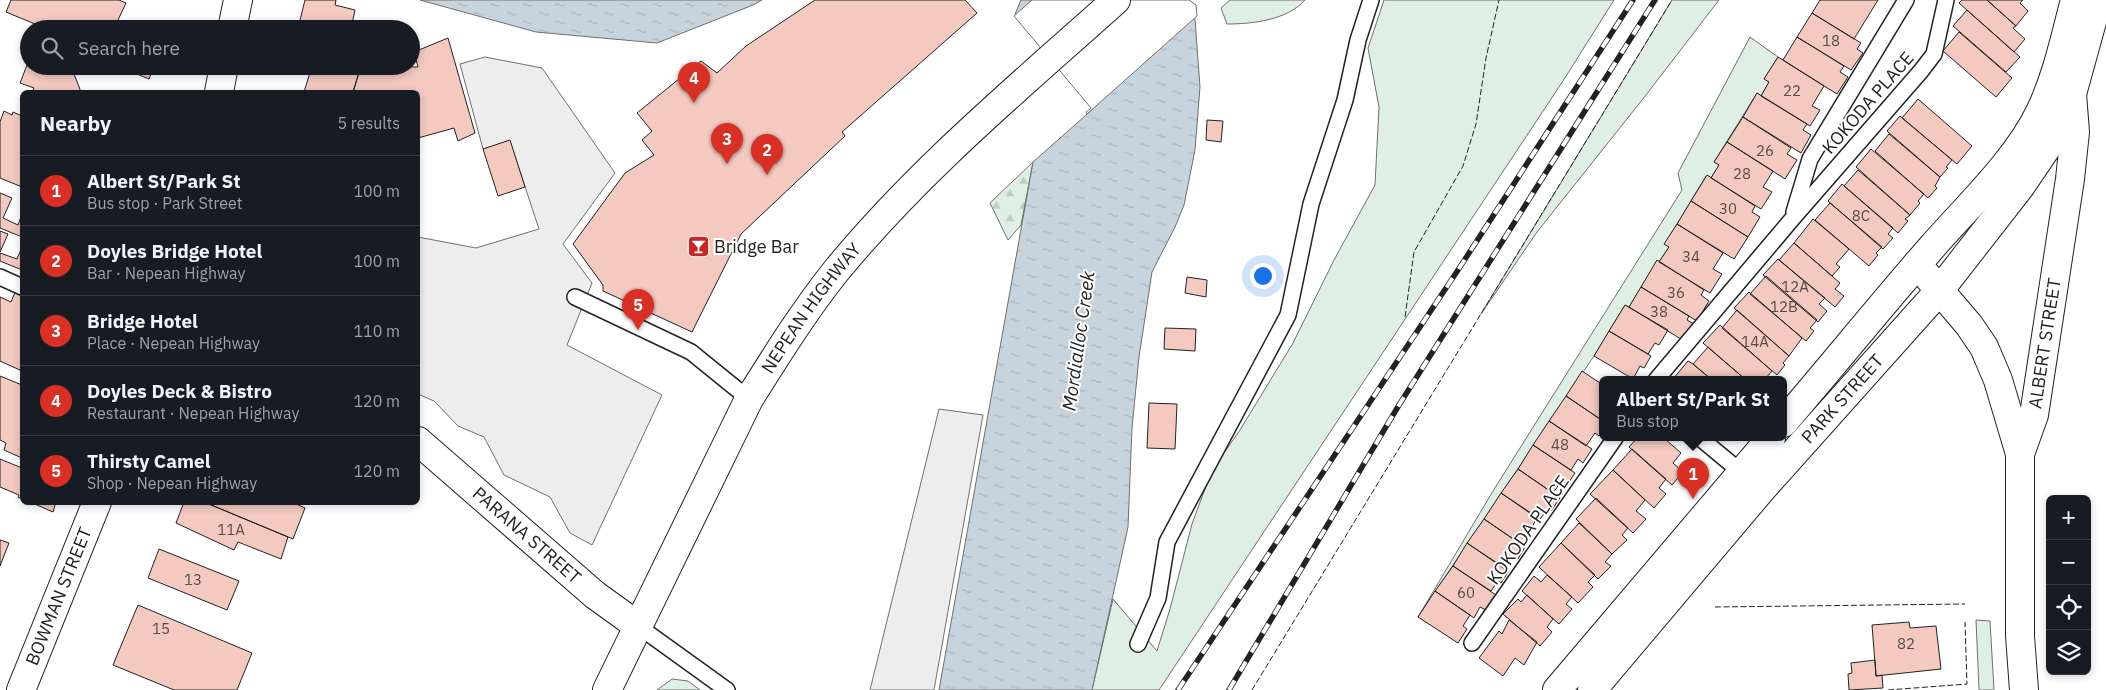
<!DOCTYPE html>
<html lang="en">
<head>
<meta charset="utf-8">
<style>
	:root { --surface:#171b24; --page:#242831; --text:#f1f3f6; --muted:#9ea1a6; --line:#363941; --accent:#d93025 }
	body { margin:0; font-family:"IBM Plex Sans",sans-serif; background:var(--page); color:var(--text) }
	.controls { position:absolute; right:15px; bottom:15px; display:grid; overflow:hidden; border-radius:8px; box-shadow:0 2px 8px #0003 }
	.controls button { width:45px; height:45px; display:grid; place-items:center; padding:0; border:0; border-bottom:1px solid var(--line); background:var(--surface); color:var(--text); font:25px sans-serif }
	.you { position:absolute; left:1262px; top:275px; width:18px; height:18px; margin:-12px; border:4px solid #fff; border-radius:50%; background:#1a73e8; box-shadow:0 0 0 8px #1a73e833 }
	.badge { display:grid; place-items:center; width:32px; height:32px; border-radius:50%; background:var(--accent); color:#fff; font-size:16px; font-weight:700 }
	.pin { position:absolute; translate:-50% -41px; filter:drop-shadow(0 1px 2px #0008) }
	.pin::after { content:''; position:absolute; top:26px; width:18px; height:15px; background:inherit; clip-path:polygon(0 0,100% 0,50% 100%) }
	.popup { position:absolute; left:1599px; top:376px; width:188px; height:65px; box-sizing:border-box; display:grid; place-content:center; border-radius:8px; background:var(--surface); filter:drop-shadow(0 1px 4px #0005); font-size:16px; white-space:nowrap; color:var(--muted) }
	.popup b { font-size:19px; color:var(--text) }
	.popup::after { content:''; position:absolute; left:50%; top:100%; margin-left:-10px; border:10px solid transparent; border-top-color:var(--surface) }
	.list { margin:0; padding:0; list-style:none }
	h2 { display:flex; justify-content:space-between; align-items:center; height:65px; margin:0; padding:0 20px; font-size:21px }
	h2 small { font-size:16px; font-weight:400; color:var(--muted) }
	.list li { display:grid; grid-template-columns:32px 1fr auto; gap:15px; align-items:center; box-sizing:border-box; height:70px; padding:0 20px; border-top:1px solid var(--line) }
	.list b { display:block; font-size:19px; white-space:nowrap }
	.list p { margin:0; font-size:16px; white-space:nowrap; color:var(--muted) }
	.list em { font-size:16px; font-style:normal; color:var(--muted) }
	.icon { flex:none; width:28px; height:28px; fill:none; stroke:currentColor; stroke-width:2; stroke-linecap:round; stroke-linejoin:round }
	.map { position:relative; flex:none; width:2106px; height:690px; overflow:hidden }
	.search { position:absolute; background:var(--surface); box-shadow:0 2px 8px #0003; left:20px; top:20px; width:400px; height:55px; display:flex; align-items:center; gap:12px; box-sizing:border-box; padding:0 18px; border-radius:28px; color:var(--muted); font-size:19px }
	.panel { position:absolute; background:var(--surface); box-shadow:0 2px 8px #0003; left:20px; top:90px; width:400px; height:415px; border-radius:8px }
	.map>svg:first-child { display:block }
	.green { fill:#e0efe3; stroke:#6f6f6f }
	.forest { fill:url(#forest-firs); stroke:#6f6f6f }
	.parking { fill:#ededed; stroke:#6f6f6f }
	.water { fill:url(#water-ripples); stroke:#6f6f6f }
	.pier { fill:#fff; stroke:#6f6f6f }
	.building { fill:#f3c9c0; stroke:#222 }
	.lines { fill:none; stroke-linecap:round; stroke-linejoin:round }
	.service-casing { stroke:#222; stroke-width:18 }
	.minor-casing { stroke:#222; stroke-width:30 }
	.tertiary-casing { stroke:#222; stroke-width:30 }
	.trunk-casing { stroke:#222; stroke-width:30 }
	.service { stroke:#fff; stroke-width:15 }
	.minor { stroke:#fff; stroke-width:28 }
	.tertiary { stroke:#fff; stroke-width:28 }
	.trunk { stroke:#fff; stroke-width:28 }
	.rail-casing { stroke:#222; stroke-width:5.5 }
	.rail { stroke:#fff; stroke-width:4; stroke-dasharray:11; stroke-linecap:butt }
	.fence { stroke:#222; stroke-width:1; stroke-dasharray:6 2.5; stroke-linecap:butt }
	.labels { text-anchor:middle; stroke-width:4; stroke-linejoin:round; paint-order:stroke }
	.number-label { font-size:15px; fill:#564c4a }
	.street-label { font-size:18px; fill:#222; stroke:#fff }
	.poi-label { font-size:18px; fill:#222; stroke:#fff; text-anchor:start }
	.water-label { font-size:19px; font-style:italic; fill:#222; stroke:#fff }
</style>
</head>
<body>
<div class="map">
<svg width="2106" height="690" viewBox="0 0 2106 690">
	<defs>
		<pattern id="forest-firs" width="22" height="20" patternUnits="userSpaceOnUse" patternTransform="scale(1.25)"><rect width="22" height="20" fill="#e0efe3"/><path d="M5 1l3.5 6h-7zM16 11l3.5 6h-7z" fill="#c0cdc2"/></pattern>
		<pattern id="water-ripples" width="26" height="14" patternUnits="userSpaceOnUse" patternTransform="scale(1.25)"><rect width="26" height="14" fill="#c7d3dd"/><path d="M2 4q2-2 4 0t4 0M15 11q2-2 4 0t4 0" fill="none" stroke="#abb5bd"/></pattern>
	</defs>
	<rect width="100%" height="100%" fill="#fff"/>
	<path class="green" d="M 1230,0 L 1305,0 C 1287,20 1253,24 1227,24 L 1221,8 Z
		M 1384,0 L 1614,0 L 1563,81 L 1159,690 L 1092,690 L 1113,599 L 1157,651 L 1170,609 L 1192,524 L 1212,470 L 1240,430 L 1293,343 L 1334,260 L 1375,185 L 1379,107 L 1368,48 Z
		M 1672,0 L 1719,0 L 1646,95 L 1537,232 L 1481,314 Z
		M 1750,37 L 1778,57 L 1764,79 L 1769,82 L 1761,96 L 1757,93 L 1714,162 L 1719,165 L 1711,178 L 1706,176 L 1665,244 L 1669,247 L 1659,262 L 1657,261 L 1629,307 L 1625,305 L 1594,356 L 1418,617 L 1493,491 L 1682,190 L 1678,173 Z
		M 1976,620 L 1990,621 L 1994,690 L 1979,690 Z
		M 672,679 L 688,681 L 700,690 L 657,690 Z"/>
	<path class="forest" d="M 1033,162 L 1021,225 L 1008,240 L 990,203 Z"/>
	<path class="parking" d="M 485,57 L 542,68 L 615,173 L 563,244 L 592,283 L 567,345 L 662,395 L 592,545 L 570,533 L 550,497 L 504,475 L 484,437 L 458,426 L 434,401 L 418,394 L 418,237 L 476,248 L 539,229 L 510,141 L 483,149 L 460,64 Z
		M 939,409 L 983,415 L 934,690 L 870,690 Z"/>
	<path class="water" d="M 420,0 L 762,0 L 753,5 L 657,43 L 536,32 Z
		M 1021,0 L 1187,0 L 1194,6 L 1200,87 L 1195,150 L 1184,205 L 1175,227 L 1152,272 L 1139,357 L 1132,428 L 1128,527 L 1092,690 L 939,690 L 1033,162 L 1094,108 L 1015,14 Z"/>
	<path class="pier" d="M 1032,0 L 1189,0 L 1196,5 L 1197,16 L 1087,114 L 1086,112 L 1091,108 L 1014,16 Z"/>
	<path class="building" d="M 11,0 L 119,0 L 126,3 L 118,20 L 134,27 L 133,29 L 47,29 L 6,12 Z
		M 305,0 L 336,0 L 335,5 L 355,10 L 351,29 L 320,29 L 299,24 Z
		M 815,0 L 965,0 L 977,13 L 842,132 L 845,136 L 741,234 L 692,332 L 603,291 L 603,285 L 573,244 L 625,173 L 654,155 L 642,140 L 652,131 L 637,113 L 701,61 L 717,73 L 746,46 Z
		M 1820,0 L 1878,0 L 1854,39 L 1812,13 Z
		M 1962,0 L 1987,0 L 2016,26 L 2013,28 L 2025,39 L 2014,52 L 1959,3 Z
		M 1987,0 L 2023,0 L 2020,3 L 2028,11 L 2016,26 Z
		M 1967,10 L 2020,57 L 2006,72 L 1953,26 Z
		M 1812,13 L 1861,43 L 1857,49 L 1863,53 L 1851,70 L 1797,37 Z
		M 1959,32 L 2012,78 L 1996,97 L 1943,51 Z
		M 1797,37 L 1844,66 L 1840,72 L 1848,77 L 1837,94 L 1783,60 Z
		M 448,38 L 475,133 L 458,141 L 454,128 L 418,138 L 418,92 L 353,92 L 361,66 L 418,67 L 414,52 Z
		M 1778,57 L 1824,86 L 1812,106 L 1820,110 L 1810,126 L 1761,96 L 1769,82 L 1764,79 Z
		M 29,60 L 29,66 L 71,66 L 81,92 L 32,92 L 34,88 L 20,83 Z
		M 117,66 L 154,66 L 149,79 Z
		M 312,66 L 361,66 L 353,92 L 304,92 Z
		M 1757,93 L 1807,124 L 1803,130 L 1811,135 L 1801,153 L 1743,117 Z
		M 1918,99 L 1972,146 L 1957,164 L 1902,118 Z
		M 4,111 L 12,115 L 13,112 L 22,116 L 22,187 L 0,178 L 0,122 Z
		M 1900,116 L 1952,160 L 1946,167 L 1948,168 L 1940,177 L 1887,131 Z
		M 1743,117 L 1791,148 L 1787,154 L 1797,160 L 1785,179 L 1727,142 Z
		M 1207,120 L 1223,121 L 1221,142 L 1206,140 Z
		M 1889,134 L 1940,177 L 1935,186 L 1937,188 L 1928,198 L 1875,151 Z
		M 510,140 L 525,187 L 498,196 L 483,149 Z
		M 1727,142 L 1773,171 L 1763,187 L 1772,192 L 1761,209 L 1711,178 L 1719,165 L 1714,162 Z
		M 1871,149 L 1924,194 L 1918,201 L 1920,203 L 1910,215 L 1856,167 Z
		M 1858,170 L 1910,215 L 1905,219 L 1908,221 L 1898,233 L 1844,186 Z
		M 1707,175 L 1755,206 L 1752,212 L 1760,217 L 1748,237 L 1691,201 Z
		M 1842,184 L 1893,228 L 1888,234 L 1893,238 L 1883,249 L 1828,201 Z
		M 0,193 L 12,198 L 3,218 L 18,225 L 22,214 L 22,237 L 0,228 Z
		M 1691,201 L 1748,237 L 1734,259 L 1677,224 Z
		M 1830,203 L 1882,247 L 1876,253 L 1878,255 L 1869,266 L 1815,220 Z
		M 1813,219 L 1849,249 L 1836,264 L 1840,267 L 1832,276 L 1794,243 Z
		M 1677,224 L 1723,253 L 1713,269 L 1722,274 L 1710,293 L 1659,262 L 1669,247 L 1664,244 Z
		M 0,231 L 8,234 L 0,252 Z
		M 1794,243 L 1840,283 L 1835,289 L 1844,296 L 1835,307 L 1779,260 Z
		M 22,247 L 22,270 L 0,261 L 0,253 L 17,259 Z
		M 1778,259 L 1825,298 L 1819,304 L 1827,311 L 1818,322 L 1763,275 Z
		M 1657,260 L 1704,290 L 1701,295 L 1709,301 L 1697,321 L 1641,287 Z
		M 1766,276 L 1817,320 L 1810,328 L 1814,331 L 1806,341 L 1750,294 Z
		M 1187,277 L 1207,280 L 1206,297 L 1185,293 Z
		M 1641,287 L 1689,316 L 1687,320 L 1694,324 L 1684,341 L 1629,307 Z
		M 16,290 L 22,293 L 22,371 L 0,361 L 0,297 L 11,302 Z
		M 1749,292 L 1802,338 L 1789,356 L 1734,308 Z
		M 1625,305 L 1668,330 L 1659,345 L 1655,343 L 1648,354 L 1609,331 Z
		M 1737,310 L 1789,356 L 1783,363 L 1785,365 L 1777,375 L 1722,328 Z
		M 1720,325 L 1772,371 L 1765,379 L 1767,380 L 1746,380 L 1703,343 Z
		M 1165,328 L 1196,329 L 1195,351 L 1164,349 Z
		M 1609,331 L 1651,356 L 1644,368 L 1640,366 L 1633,379 L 1594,356 Z
		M 1708,347 L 1746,380 L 1712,380 L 1693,364 Z
		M 1688,361 L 1693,364 L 1712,380 L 1674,380 L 1673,379 Z
		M 1582,371 L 1603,385 L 1603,421 L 1566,396 Z
		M 0,376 L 22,385 L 22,458 L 4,450 L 6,443 L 0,440 Z
		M 1566,396 L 1603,421 L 1603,431 L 1599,436 L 1595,433 L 1586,446 L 1549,421 Z
		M 1149,403 L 1177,404 L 1175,449 L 1147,448 Z
		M 1549,421 L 1592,449 L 1583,463 L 1578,459 L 1571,470 L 1533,445 Z
		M 1637,438 L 1664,438 L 1681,453 L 1673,463 L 1683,472 L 1672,485 L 1629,447 Z
		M 1533,445 L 1575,473 L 1567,485 L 1562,480 L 1553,493 L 1518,469 Z
		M 1632,449 L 1666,479 L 1659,488 L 1666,494 L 1654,508 L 1613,470 Z
		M 0,459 L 22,468 L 22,499 L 18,497 L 19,495 L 0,487 Z
		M 1518,469 L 1560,498 L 1551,511 L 1548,509 L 1540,519 L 1501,493 Z
		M 1613,470 L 1645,500 L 1636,511 L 1646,519 L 1633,533 L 1590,494 Z
		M 1501,493 L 1537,518 L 1522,545 L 1484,519 Z
		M 1596,498 L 1628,528 L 1622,535 L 1627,540 L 1612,554 L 1576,519 Z
		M 30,502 L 56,502 L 53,512 Z
		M 184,502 L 204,502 L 288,537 L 281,559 L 238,542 L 234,550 L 176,523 Z
		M 204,502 L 292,502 L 305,508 L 293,539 Z
		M 1484,519 L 1525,547 L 1518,559 L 1514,556 L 1505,569 L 1467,543 Z
		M 1579,523 L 1612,554 L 1605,562 L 1611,566 L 1598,579 L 1561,543 Z
		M 0,540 L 9,543 L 0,566 Z
		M 1467,543 L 1509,571 L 1501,583 L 1498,581 L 1491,591 L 1453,566 Z
		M 1561,543 L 1595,575 L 1588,582 L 1593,587 L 1578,603 L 1539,567 Z
		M 159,549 L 239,581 L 227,610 L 148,578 Z
		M 1453,566 L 1496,595 L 1486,610 L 1480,607 L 1474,618 L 1435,591 Z
		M 1547,575 L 1572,597 L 1566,604 L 1572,609 L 1559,624 L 1522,591 L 1534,576 L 1541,582 Z
		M 1435,591 L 1470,615 L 1463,626 L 1467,629 L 1458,643 L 1418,617 Z
		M 1527,595 L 1553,619 L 1547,627 L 1552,632 L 1540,646 L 1503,614 L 1518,599 L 1521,602 Z
		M 138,605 L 252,653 L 237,690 L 174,690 L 113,665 Z
		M 1509,620 L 1537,642 L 1524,665 L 1515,658 L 1503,676 L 1479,658 L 1499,631 L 1502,634 Z
		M 1909,622 L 1910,628 L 1936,626 L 1941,669 L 1876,676 L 1872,625 Z
		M 1875,660 L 1876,676 L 1882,675 L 1883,688 L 1849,690 L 1848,674 L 1852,673 L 1851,663 Z"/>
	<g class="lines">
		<defs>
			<path id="service" d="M 1794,212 L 1810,159 L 1906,0
				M 0,277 L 22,287
				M 575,297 L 691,352 L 749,399
				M 1656,380 L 1793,218 L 1921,71 L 1934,54 L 1946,0
				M 1700,438 L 1747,477
				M 638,626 L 727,690
				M 1472,643 L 1615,438
				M 1138,644 L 1158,598 L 1167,542 L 1288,315 L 1311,204 L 1345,100 L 1358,40 L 1371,0"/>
			<g id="minor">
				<path d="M 232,29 L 238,0"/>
				<path d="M 219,92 L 224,66"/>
				<path d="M 1917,264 L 1969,325 L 1984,347 L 1998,380 L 2020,454"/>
				<path id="s1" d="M 418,441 L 595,595 L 638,626"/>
				<path id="s2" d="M 21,690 L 97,502"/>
				<path id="s3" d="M 2024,690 L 2020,636 L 2020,454 L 2034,415 L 2070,179 L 2075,132 L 2072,94"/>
			</g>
			<g id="tertiary">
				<path d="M 1783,423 C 1833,365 1881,305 1932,247 C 1967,207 2017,160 2040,112 C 2057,77 2065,37 2075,0"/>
				<path d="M 1557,690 L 1771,438"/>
				<path id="s4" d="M 1592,690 L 1761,490 L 1939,291 L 2020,187 L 2058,131 L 2072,94 L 2098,0"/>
			</g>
			<g id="trunk">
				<path id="s5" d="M 607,690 L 749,399 C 776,356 804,311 836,271 C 919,170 1019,87 1116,0"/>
			</g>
		</defs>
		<use href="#service" class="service-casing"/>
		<use href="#minor" class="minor-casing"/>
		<use href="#tertiary" class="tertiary-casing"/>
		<use href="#trunk" class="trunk-casing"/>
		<use href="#service" class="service"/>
		<use href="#minor" class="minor"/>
		<use href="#tertiary" class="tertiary"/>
		<use href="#trunk" class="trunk"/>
		<defs>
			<path id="rail" d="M 1178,690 L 1458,270 L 1633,0
				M 1229,690 L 1399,405 L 1655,0"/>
		</defs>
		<use href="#rail" class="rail-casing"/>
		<use href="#rail" class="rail"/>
		<path class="fence" d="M 1405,317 L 1414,252 L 1463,166 L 1476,124 L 1486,58 L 1499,0
			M 1715,607 L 1965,604
			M 1252,690 L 1672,0
			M 1888,690 L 1967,684 L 1965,622"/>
	</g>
	<defs>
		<symbol id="bar-square" viewBox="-11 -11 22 22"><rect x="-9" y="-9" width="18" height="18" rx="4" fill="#c62828" stroke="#fff"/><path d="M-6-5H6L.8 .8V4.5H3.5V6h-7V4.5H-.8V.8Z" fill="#fff"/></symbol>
	</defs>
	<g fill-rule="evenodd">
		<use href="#bar-square" x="686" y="234" width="25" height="25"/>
	</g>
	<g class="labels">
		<g class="number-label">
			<text x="1831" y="46">18</text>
			<text x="1792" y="96">22</text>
			<text x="1765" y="156">26</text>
			<text x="1742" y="179">28</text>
			<text x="1728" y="214">30</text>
			<text x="1861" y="221">8C</text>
			<text x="1691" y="262">34</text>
			<text x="1795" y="292">12A</text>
			<text x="1676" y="298">36</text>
			<text x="1784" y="312">12B</text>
			<text x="1659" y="317">38</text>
			<text x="1755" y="347">14A</text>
			<text x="1560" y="450">48</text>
			<text x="231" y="535">11A</text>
			<text x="193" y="585">13</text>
			<text x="1466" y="598">60</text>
			<text x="161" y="634">15</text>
			<text x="1906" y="649">82</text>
		</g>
		<g class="street-label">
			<text transform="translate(1868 103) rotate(-49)" y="6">KOKODA PLACE</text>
			<text dy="6" stroke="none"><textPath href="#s5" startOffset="434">NEPEAN HIGHWAY</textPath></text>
			<text dy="6" stroke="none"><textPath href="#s3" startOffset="350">ALBERT STREET</textPath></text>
			<text dy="6" stroke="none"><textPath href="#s4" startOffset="384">PARK STREET</textPath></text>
			<text transform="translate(1528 530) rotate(-55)" y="6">KOKODA PLACE</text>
			<text dy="6" stroke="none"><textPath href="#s1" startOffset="144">PARANA STREET</textPath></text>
			<text dy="6" stroke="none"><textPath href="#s2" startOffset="101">BOWMAN STREET</textPath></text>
		</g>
		<g class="poi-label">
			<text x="714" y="253">Bridge Bar</text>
		</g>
		<g class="water-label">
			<text transform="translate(1078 341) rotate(-82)" y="7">Mordialloc Creek</text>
		</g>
	</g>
</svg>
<div class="controls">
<button>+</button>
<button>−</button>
<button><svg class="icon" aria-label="locate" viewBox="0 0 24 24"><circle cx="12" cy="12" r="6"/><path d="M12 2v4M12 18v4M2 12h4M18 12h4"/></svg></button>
<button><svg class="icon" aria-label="layers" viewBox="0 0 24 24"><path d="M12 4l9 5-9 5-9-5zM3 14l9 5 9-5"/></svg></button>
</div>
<div class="you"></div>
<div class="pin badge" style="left:1693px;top:499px">1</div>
<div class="popup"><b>Albert St/Park St</b>Bus stop</div>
<div class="pin badge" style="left:767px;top:175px">2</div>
<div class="pin badge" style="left:727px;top:164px">3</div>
<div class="pin badge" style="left:694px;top:103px">4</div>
<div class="pin badge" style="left:638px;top:330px">5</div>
<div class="search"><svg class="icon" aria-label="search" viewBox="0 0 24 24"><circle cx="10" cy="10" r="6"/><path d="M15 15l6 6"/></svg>Search here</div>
<section class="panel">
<h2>Nearby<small>5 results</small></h2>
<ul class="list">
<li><span class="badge">1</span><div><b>Albert St/Park St</b><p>Bus stop · Park Street</p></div><em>100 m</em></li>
<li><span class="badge">2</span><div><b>Doyles Bridge Hotel</b><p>Bar · Nepean Highway</p></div><em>100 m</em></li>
<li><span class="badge">3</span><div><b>Bridge Hotel</b><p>Place · Nepean Highway</p></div><em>110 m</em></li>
<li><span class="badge">4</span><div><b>Doyles Deck &amp; Bistro</b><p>Restaurant · Nepean Highway</p></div><em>120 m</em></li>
<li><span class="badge">5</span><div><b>Thirsty Camel</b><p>Shop · Nepean Highway</p></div><em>120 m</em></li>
</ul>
</section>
</div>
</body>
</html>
